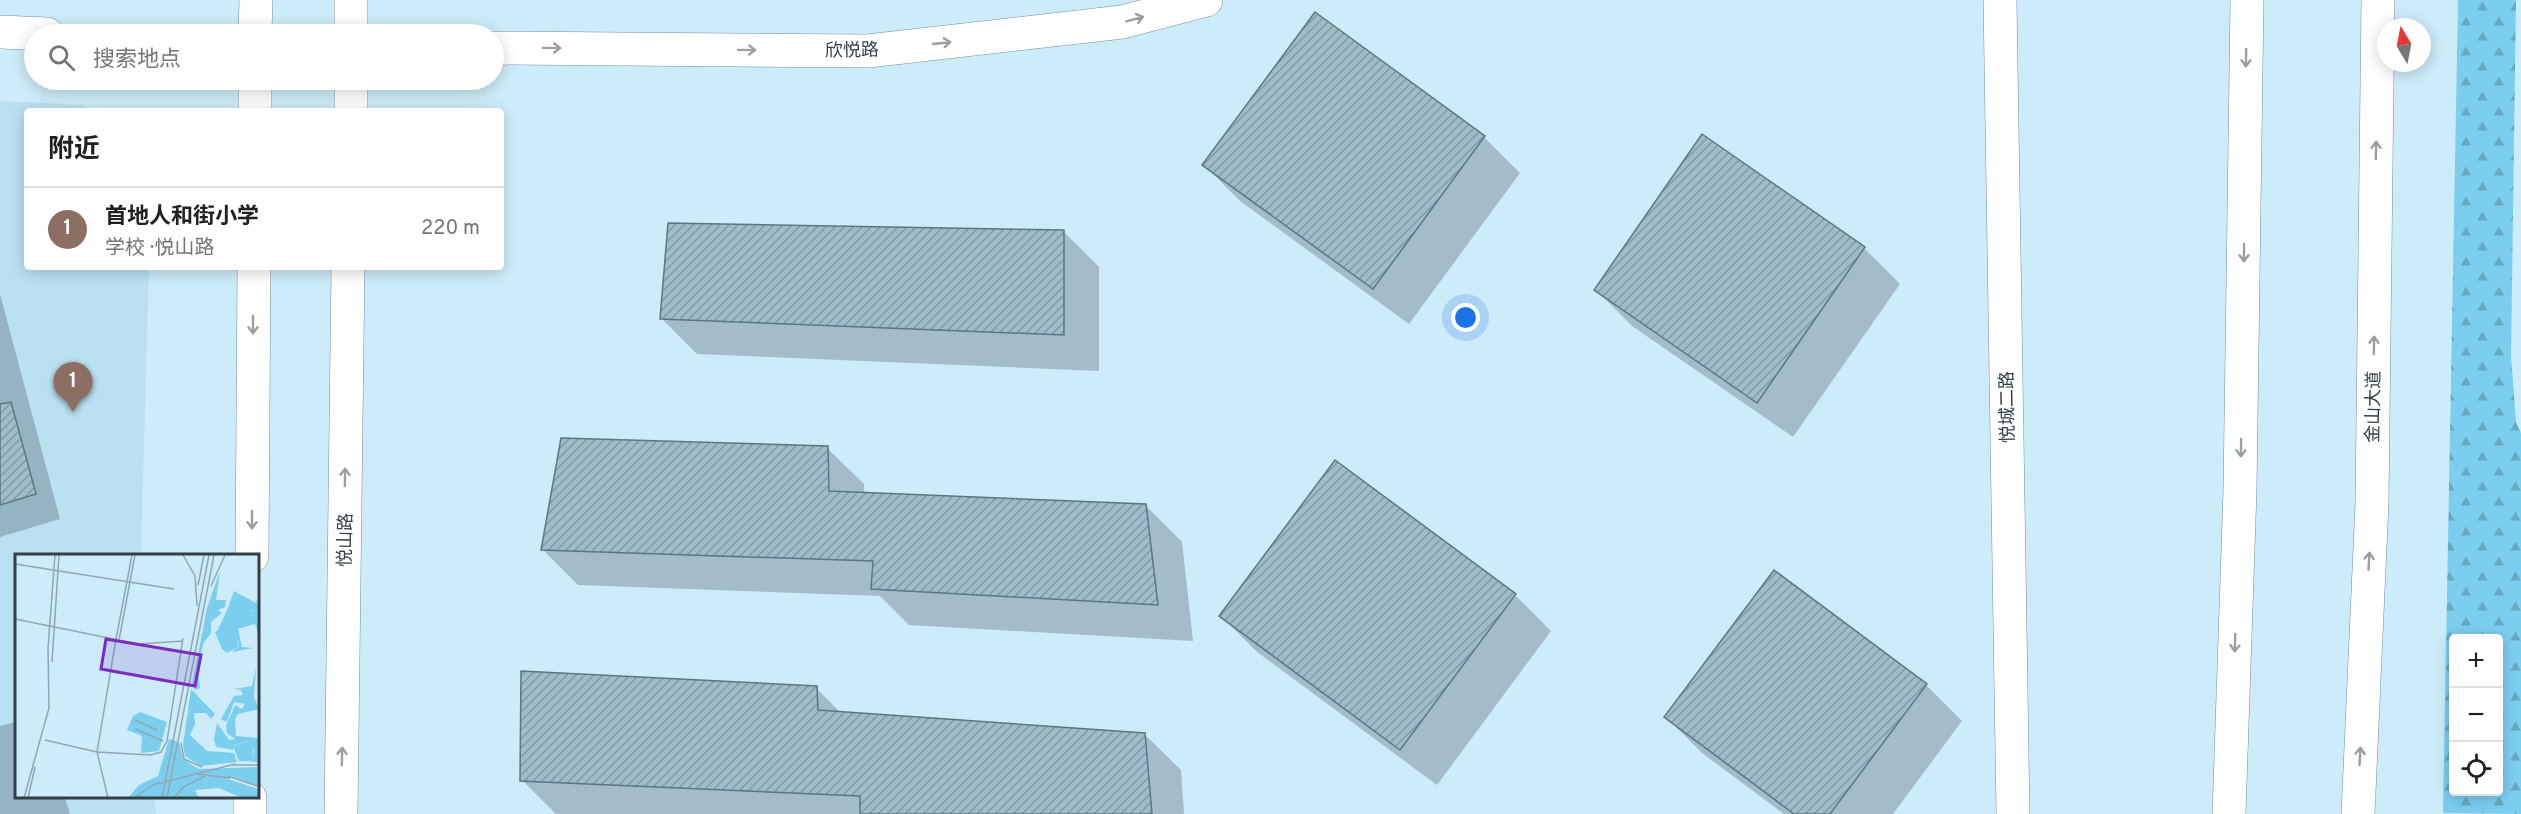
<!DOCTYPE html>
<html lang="zh">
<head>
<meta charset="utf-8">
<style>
	:root { --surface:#fff; --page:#f2f2f2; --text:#202124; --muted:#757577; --line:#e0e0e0; --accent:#914a26 }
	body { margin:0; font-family:Overpass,"Noto Sans SC",sans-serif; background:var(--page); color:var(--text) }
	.controls { position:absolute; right:18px; bottom:18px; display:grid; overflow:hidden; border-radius:6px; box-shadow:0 3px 15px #0003 }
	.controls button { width:54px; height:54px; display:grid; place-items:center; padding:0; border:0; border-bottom:2px solid var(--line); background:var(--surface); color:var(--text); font:30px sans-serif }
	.compass { position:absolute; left:2377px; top:18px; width:54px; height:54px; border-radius:50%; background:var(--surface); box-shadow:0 3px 15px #0003; rotate:350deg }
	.you { position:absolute; left:1466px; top:318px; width:21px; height:21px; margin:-15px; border:4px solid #fff; border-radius:50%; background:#1a73e8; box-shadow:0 0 0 9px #1a73e833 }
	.badge { display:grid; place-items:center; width:39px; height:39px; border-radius:50%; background:var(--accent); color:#fff; font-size:20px; font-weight:700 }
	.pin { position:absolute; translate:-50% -50px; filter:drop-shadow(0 2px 3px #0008) }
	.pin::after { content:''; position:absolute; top:32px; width:21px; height:18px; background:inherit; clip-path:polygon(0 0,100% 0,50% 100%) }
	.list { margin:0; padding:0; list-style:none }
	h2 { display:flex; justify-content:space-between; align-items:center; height:78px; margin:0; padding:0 24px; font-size:26px }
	h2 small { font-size:20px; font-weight:400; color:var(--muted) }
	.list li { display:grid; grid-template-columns:39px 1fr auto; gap:18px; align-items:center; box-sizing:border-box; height:84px; padding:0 24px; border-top:2px solid var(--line) }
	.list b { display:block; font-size:22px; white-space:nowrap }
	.list p { margin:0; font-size:20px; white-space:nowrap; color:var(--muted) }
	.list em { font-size:20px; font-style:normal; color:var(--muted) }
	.icon { flex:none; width:33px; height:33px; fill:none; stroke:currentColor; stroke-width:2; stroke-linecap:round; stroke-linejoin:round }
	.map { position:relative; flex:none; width:2521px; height:814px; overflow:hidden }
	.search { position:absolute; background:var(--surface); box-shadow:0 3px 15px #0003; left:24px; top:24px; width:480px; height:66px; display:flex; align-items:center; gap:15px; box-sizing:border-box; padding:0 21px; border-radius:33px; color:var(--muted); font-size:22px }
	.panel { position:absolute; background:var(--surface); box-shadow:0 3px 15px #0003; left:24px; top:108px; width:480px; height:162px; border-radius:6px }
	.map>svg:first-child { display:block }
	.built { fill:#bae1f2 }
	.forest { fill:url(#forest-firs); fill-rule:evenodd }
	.shadow { fill:#0003 }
	.building { fill:url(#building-hatch); stroke:#5a7782; stroke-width:1.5 }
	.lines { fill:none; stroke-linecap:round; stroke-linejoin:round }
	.tertiary-casing { stroke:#728f9b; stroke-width:34 }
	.secondary-casing { stroke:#728f9b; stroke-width:34 }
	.trunk-casing { stroke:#728f9b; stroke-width:34 }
	.tertiary { stroke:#fff; stroke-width:33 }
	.secondary { stroke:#fff; stroke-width:33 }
	.trunk { stroke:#fff; stroke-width:33 }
	.oneway { stroke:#999fa2 }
	.labels { text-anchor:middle; stroke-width:5; stroke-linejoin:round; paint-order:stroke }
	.street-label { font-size:18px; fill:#333f44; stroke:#fff }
	.inset-road { fill:none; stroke:#8fa7b1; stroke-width:1.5 }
	.view { fill:#7b2cbf; fill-opacity:0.15; stroke:#7b2cbf; stroke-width:3 }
	.inset-edge { fill:none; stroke:#333f44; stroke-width:3 }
</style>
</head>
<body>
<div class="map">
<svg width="2521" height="814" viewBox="0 0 2521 814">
	<defs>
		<pattern id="forest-firs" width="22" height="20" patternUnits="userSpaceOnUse" patternTransform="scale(1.5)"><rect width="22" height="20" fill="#7cceef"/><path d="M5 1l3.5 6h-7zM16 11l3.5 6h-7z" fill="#66a9c3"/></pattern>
		<pattern id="building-hatch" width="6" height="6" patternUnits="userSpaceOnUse" patternTransform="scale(1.5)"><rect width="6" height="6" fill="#9ebcc9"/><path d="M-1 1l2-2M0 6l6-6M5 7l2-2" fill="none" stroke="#819aa5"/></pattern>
	</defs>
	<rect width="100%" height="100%" fill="#cdecf9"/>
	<path class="built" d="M 0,101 L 82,105 L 89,111 L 27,111 L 27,267 L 149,267 L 141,556 L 16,556 L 16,798 L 154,798 L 156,814 L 0,814 Z"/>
	<path class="forest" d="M 2458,0 L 2516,0 L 2511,355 L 2516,422 L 2521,433 L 2521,814 L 2443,813 ZM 2454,638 L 2498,638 L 2498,792 L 2454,792 Z"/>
	<path class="shadow" d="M 1484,137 L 1520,173 L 1409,324 L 1240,201 L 1204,165 Z
		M 1063,231 L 1099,267 L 1099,371 L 697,354 L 661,318 Z
		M 1864,248 L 1900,284 L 1793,437 L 1632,326 L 1596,290 Z
		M 0,294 L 60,519 L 0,537 Z
		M 827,448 L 864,484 L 864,494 L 1146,506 L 1182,542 L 1193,641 L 909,625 L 880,596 L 578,585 L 542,549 Z
		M 1515,595 L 1551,631 L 1437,785 L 1257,652 L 1221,616 Z
		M 1926,685 L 1962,721 L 1893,814 L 1784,814 L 1702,753 L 1666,717 Z
		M 816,688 L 841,713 L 1144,734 L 1181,770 L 1184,814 L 556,814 L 522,780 Z
		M 16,722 L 16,798 L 65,798 L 70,814 L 0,814 L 0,726 Z"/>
	<path class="building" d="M 1315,12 L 1485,136 L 1373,289 L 1202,165 Z
		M 1702,134 L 1865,247 L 1757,403 L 1594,290 Z
		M 668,223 L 1064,230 L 1064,335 L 660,319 Z
		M 11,402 L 36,494 L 0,505 L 0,404 Z
		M 561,438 L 828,446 L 829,491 L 1146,504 L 1158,605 L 871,589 L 873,561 L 541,550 Z
		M 1335,460 L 1516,594 L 1400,750 L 1219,616 Z
		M 1774,570 L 1927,684 L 1830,814 L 1794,814 L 1664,717 Z
		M 521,671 L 817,686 L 818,710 L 1145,733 L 1152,814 L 860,814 L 860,796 L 520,781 Z"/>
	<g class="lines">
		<defs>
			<path id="tertiary" d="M 2000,0 L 2013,814"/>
			<path id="secondary" d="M 351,0 L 351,34
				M 0,32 L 47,34
				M 255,34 L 256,0
				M 494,48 L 868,51 L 1122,22 L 1206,0
				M 255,111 L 255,80
				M 351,111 L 351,80
				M 252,556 L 254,267
				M 250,814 L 250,798
				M 341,814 L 348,267"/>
			<path id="trunk" d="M 2229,814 L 2240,490 L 2247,0
				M 2358,814 L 2372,503 L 2378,0"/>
		</defs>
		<use href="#tertiary" class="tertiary-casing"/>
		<use href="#secondary" class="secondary-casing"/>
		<use href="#trunk" class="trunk-casing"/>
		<use href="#tertiary" class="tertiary"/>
		<use href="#secondary" class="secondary"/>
		<use href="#trunk" class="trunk"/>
	</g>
	<defs><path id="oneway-shaft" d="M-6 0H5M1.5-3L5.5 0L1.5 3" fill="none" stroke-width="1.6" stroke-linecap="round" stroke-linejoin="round" transform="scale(1.5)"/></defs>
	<g class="oneway">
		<use href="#oneway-shaft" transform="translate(1135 19) rotate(-15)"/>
		<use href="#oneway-shaft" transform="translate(942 43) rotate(-6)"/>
		<use href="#oneway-shaft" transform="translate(552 48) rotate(1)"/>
		<use href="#oneway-shaft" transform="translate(747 50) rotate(1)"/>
		<use href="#oneway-shaft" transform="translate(2246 58) rotate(91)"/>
		<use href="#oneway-shaft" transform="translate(2376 150) rotate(-89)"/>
		<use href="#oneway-shaft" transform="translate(2244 253) rotate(91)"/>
		<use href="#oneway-shaft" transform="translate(253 325) rotate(90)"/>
		<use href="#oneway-shaft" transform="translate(2374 345) rotate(-89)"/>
		<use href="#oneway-shaft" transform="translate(2241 448) rotate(91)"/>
		<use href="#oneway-shaft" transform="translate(345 477) rotate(-89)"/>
		<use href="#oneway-shaft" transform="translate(252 520) rotate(90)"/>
		<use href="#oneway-shaft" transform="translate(2369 561) rotate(-87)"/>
		<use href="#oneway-shaft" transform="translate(2235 643) rotate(92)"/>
		<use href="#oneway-shaft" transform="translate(342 756) rotate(-89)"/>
		<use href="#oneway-shaft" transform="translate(2360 756) rotate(-87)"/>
	</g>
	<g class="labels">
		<g class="street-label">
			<text transform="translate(852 50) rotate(-1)" y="6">欣悦路</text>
			<text transform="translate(2007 407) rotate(-91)" y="6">悦城二路</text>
			<text transform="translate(2373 407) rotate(-89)" y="6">金山大道</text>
			<text transform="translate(345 540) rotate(-89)" y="6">悦山路</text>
		</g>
	</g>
	<g transform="translate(15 554)">
		<rect width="244" height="244" fill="#cdecf9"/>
		<path d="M 240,46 L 244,48 L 244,83 L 240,70 L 223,75 L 227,93 L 238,94 L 217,98 L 224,92 L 218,75 L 214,80 L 203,75 L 213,54 L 222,60 L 225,72 L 239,67 L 235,57 L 240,57 L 238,50 L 243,50 ZM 125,158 L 152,168 L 144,197 L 126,199 L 127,182 L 112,176 L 118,162 ZM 154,185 L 164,188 L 168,205 L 184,215 L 244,213 L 244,232 L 216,222 L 157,244 L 113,244 L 124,231 L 143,222 ZM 231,187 L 232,191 L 227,197 L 231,207 L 238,206 L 239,193 L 244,187 L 244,208 L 224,207 L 218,192 Z" fill="#7cceef"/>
		<path d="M 205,17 L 201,46 L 211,46 L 210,53 L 203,56 L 207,59 L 196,68 L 196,79 L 188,90 L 183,117 L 185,134 L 180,136 L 177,131 L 192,54 ZM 219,37 L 243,50 L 238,50 L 241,56 L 235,57 L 239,67 L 235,70 L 224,72 L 222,60 L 216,60 L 213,54 ZM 206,74 L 214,80 L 214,74 L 221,75 L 223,93 L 212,99 L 207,95 L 200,78 ZM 241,114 L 239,143 L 244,155 L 223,160 L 220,165 L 221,182 L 244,184 L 243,194 L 238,195 L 238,206 L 231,207 L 226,195 L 232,187 L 219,191 L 218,196 L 201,193 L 199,185 L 202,169 L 214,186 L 220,185 L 212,179 L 211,172 L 220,151 L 227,155 L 230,150 L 219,148 L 212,168 L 206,165 L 219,142 L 228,141 L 226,136 L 219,135 L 237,132 ZM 176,135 L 200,160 L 196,165 L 191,159 L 179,159 L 180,170 L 175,181 L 192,197 L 219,199 L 222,208 L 185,212 L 170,202 L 168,191 ZM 193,224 L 210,224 L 244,235 L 244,244 L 227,244 L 204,234 L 180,236 L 184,244 L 161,244 L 173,232 Z" fill="#7cceef"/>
		<path class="inset-road" d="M 168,1 L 180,22 L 182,52M 0,10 L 159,35M 183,31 L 189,1M 196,32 L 210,1M 0,65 L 123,90 L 168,87M 101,85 L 117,1M 104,86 L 120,1M 37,108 L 44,1M 120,166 L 142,176M 120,175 L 148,187M 30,186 L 82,198 L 135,201 L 146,198 L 152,187 L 168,84M 166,189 L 169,205 L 187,213M 217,211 L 245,211M 182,220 L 215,224M 213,222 L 245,233M 9,244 L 34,154 L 33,94 L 40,1M 13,244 L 20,213M 93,244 L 82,198 L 101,85M 119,244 L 138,231 L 220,210M 147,244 L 194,1M 152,244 L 199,1M 159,244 L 168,233 L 190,222"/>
		<path class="view" d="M 91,85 L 186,101 L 180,132 L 86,115 Z"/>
		<rect width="244" height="244" class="inset-edge"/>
	</g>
</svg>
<div class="controls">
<button>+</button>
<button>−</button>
<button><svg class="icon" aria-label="locate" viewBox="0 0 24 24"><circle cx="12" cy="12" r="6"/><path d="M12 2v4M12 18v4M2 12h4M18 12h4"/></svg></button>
</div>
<svg class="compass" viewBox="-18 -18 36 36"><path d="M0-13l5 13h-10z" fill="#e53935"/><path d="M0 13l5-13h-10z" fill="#757577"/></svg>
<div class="you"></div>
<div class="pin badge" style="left:73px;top:412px;background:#8d6e63">1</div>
<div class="search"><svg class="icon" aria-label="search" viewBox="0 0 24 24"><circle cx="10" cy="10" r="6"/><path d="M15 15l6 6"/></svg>搜索地点</div>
<section class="panel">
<h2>附近<small></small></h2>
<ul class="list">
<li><span class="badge" style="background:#8d6e63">1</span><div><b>首地人和街小学</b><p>学校 · 悦山路</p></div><em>220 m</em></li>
</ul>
</section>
</div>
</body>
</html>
